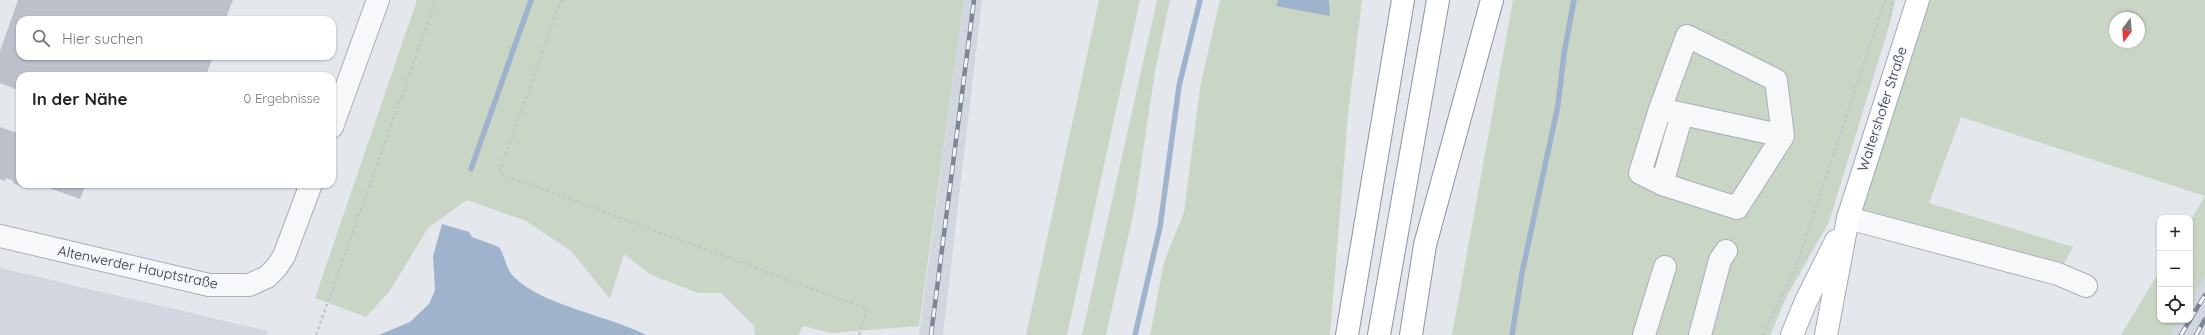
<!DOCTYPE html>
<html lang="de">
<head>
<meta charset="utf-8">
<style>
	:root { --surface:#fff; --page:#f6f6f6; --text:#202124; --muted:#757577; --line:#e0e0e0 }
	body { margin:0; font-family:Quicksand,sans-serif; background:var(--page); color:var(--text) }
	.controls { position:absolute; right:12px; bottom:12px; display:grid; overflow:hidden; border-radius:8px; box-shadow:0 1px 3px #0004 }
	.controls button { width:36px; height:36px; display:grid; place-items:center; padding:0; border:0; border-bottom:1px solid var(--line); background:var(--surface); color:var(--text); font:20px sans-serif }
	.compass { position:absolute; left:2109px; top:12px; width:36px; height:36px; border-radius:50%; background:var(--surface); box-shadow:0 1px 3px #0004; rotate:196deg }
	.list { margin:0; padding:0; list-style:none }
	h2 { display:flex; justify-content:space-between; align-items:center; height:52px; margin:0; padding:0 16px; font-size:17px }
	h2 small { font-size:13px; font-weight:400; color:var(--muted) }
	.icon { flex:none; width:22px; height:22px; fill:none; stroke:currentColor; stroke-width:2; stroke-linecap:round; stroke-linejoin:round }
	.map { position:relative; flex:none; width:2205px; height:335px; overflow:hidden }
	.search { position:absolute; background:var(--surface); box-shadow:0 1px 3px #0004; left:16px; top:16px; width:320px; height:44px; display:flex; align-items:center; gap:10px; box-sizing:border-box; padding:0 14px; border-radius:12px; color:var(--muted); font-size:15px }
	.panel { position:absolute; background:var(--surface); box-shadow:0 1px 3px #0004; left:16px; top:72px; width:320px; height:116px; border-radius:12px }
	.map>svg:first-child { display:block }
	.built { fill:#d2d6de }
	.green { fill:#c9d6c5; fill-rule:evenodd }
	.water { fill:#9fb4cc }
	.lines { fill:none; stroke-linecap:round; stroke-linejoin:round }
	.stream { stroke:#9fb4cc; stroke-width:5.5 }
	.building { fill:#bbc0ca }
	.minor-casing { stroke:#a9aeb7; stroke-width:24 }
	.major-casing { stroke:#a3abb8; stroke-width:24 }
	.highway-casing { stroke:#8b94a3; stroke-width:24 }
	.path { stroke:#c2c5cb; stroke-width:2.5; stroke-dasharray:3 3; stroke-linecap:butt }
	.minor { stroke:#f7f8fa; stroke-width:22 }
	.major { stroke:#fff; stroke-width:22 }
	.highway { stroke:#fff; stroke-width:22 }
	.rail-casing { stroke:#7d8696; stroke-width:4.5 }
	.rail { stroke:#f4f6f9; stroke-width:3; stroke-dasharray:9; stroke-linecap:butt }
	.labels { text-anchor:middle; stroke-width:3.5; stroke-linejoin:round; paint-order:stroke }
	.street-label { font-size:14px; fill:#2b3445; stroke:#f4f6f9 }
</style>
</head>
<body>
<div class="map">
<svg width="2205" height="335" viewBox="0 0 2205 335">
	<rect width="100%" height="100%" fill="#e4e7ec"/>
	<path class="built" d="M 964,0 L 982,0 L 943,335 L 919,335 Z
		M 0,268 L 268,331 L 267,335 L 0,335 Z
		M 2205,275 L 2205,335 L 2170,335 L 2178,320 L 2190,320 L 2190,301 Z"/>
	<path class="green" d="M 417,0 L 964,0 L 919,326 L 831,333 L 803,326 L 798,335 L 755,335 L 754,326 L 721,293 L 698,293 L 651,275 L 624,254 L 610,299 L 571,251 L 526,221 L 467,200 L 428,228 L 389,292 L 366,317 L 315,298 Z
		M 1099,0 L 1140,0 L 1067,335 L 1026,335 Z
		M 1157,0 L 1170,0 L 1155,71 L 1134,211 L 1106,335 L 1082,335 Z
		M 1220,0 L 1362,0 L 1348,115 L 1330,335 L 1150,335 L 1164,262 L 1184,212 L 1200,88 Z
		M 1513,0 L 1895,0 L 1890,23 L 1829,222 L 1787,296 L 1770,335 L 1452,335 Z
		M 1918,0 L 2205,0 L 2205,276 L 2190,301 L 2190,221 L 2205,196 L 1961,117 L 1929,203 L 2073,247 L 2058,274 L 1848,218 ZM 2115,18 L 2139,18 L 2139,42 L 2115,42 Z
		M 2160,270 L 2160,320 L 2179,320 L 2170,335 L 2121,335 Z"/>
	<path class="water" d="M 1278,0 L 1329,0 L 1330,16 L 1276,6 Z
		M 442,224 L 469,232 L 472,237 L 499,247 C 505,256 506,269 514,277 C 541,305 610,316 646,335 L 379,335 L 410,322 L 429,304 L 435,290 L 433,256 Z"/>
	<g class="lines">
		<path class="stream" d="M 471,169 L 531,0
			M 1135,335 L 1160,227 L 1179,86 L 1200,0
			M 1512,335 L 1522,273 L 1558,105 L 1564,54 L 1574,0"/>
	</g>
	<path class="building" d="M 18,0 L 233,0 L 225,20 L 20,20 L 20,56 L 213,56 L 206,76 L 20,76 L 20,91 L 0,83 L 0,51 Z
		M 0,127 L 20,134 L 20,184 L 31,184 L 29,189 L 13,183 L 13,181 L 6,178 L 5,181 L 0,179 Z
		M 50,184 L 86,184 L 80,199 L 49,188 Z"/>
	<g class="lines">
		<defs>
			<path id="minor" d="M 1687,36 L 1776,80 L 1783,136 L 1737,208 L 1662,184 L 1640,173 L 1660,109 Z
				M 1660,109 L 1783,136
				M 332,127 L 378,0
				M 1662,184 L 1682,114
				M 1848,218 L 2058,274 L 2086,286
				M 0,236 L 209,285 L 249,285 L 267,277 L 276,268 L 284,256 L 311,184
				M 1644,335 L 1665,267
				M 1700,335 L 1720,260 L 1726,251"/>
			<path id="major" d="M 1792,335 L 1806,301 L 1836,241
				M 1826,335 L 1848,218 L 1918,0"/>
			<path id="highway" d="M 1347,335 L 1403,0
				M 1379,335 L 1438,0
				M 1411,335 L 1425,245 L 1492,0"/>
		</defs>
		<use href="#minor" class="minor-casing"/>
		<use href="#major" class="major-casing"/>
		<use href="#highway" class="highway-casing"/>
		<path class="path" d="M 561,0 L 499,173 L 867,309 L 859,335
			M 1890,17 L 1892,0
			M 316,335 L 436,0
			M 1763,335 L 1797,264 L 1885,0"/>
		<use href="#minor" class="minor"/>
		<use href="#major" class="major"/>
		<use href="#highway" class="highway"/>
		<defs>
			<path id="rail" d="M 931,335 L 974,0
				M 2181,335 L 2205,295
				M 2196,335 L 2205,319"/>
		</defs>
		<use href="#rail" class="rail-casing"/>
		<use href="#rail" class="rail"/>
	</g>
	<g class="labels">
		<g class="street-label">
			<text transform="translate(1882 109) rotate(-72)" y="5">Waltershofer Straße</text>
			<text transform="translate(138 267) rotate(12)" y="5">Altenwerder Hauptstraße</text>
		</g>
	</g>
</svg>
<div class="controls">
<button>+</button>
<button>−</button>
<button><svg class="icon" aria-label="locate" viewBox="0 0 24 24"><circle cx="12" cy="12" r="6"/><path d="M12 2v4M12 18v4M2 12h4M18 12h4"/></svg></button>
</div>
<svg class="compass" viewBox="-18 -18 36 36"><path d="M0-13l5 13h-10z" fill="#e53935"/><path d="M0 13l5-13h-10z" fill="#757577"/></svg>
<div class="search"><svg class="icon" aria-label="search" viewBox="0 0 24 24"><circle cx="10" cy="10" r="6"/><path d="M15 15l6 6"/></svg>Hier suchen</div>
<section class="panel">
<h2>In der Nähe<small>0 Ergebnisse</small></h2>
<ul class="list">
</ul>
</section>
</div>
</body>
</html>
